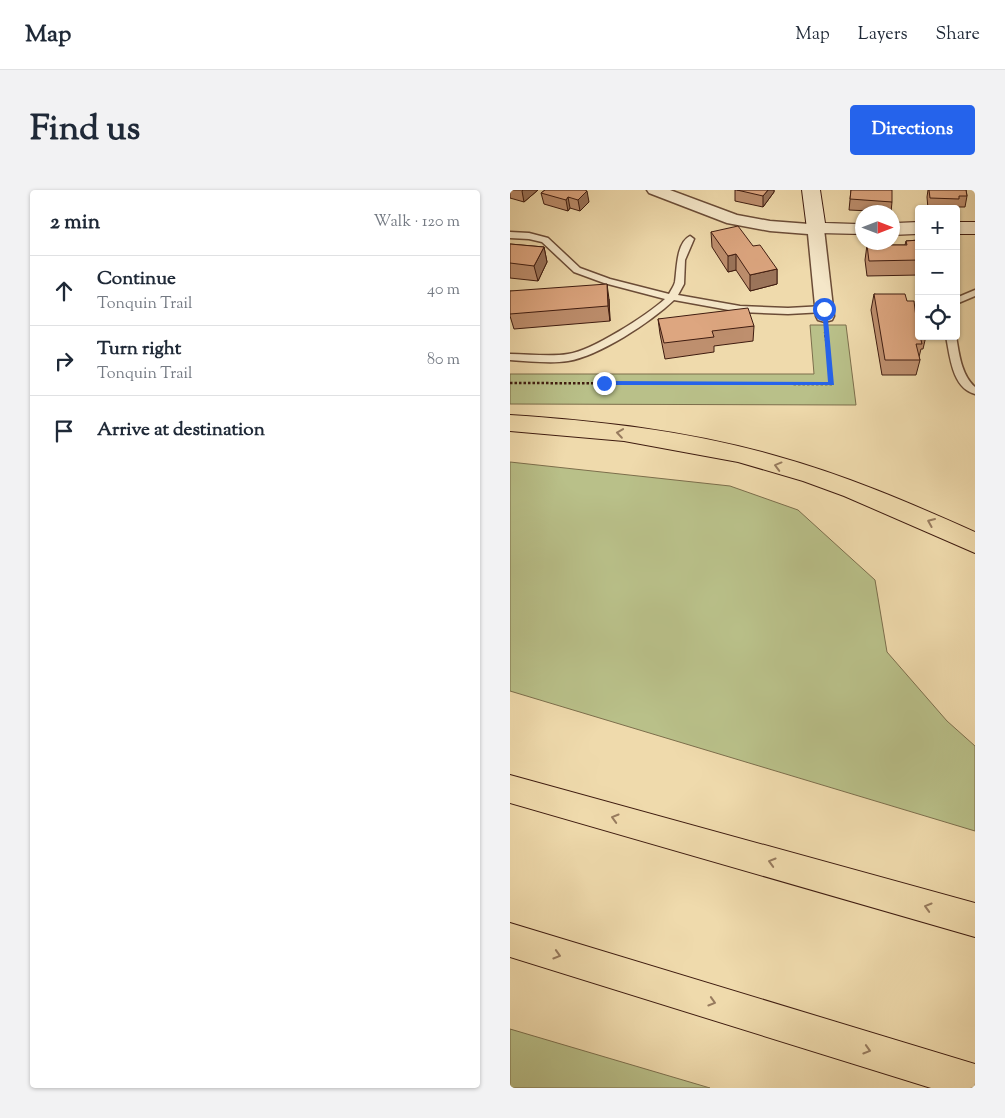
<!DOCTYPE html>
<html lang="en">
<head>
<meta charset="utf-8">
<style>
	:root { --surface:#fff; --page:#f2f2f3; --text:#1f2937; --muted:#747a83; --line:#e0e1e3; --accent:#2563eb }
	body { margin:0; font-family:"Sorts Mill Goudy",serif; background:var(--page); color:var(--text) }
	.controls { position:absolute; right:15px; top:15px; display:grid; overflow:hidden; border-radius:5px; box-shadow:0 1px 4px #0004 }
	.controls button { width:45px; height:45px; display:grid; place-items:center; padding:0; border:0; border-bottom:1px solid var(--line); background:var(--surface); color:var(--text); font:25px sans-serif }
	.compass { position:absolute; left:345px; top:15px; width:45px; height:45px; border-radius:50%; background:var(--surface); box-shadow:0 1px 4px #0004; rotate:90deg }
	.stop { position:absolute; width:15px; height:15px; margin:-11px; border:4px solid #2563eb; border-radius:50%; background:#fff }
	.stop.end { background:#2563eb; border-color:#fff; box-shadow:0 1px 5px #0008 }
	.list { margin:0; padding:0; list-style:none }
	h2 { display:flex; justify-content:space-between; align-items:center; height:65px; margin:0; padding:0 20px; font-size:21px }
	h2 small { font-size:16px; font-weight:400; color:var(--muted) }
	.list li { display:grid; grid-template-columns:32px 1fr auto; gap:15px; align-items:center; box-sizing:border-box; height:70px; padding:0 20px; border-top:1px solid var(--line) }
	.list b { display:block; font-size:19px; white-space:nowrap }
	.list p { margin:0; font-size:16px; white-space:nowrap; color:var(--muted) }
	.list em { font-size:16px; font-style:normal; color:var(--muted) }
	.icon { flex:none; width:28px; height:28px; fill:none; stroke:currentColor; stroke-width:2; stroke-linecap:round; stroke-linejoin:round }
	.map { position:relative; flex:none; width:465px; height:898px; overflow:hidden; border-radius:5px }
	header { display:flex; align-items:center; gap:30px; box-sizing:border-box; height:70px; padding:0 25px; background:var(--surface); border-bottom:1px solid var(--line) }
	header strong { font-size:24px }
	nav { display:flex; gap:28px; margin-inline-start:auto; font-size:18px }
	.intro { display:flex; align-items:center; justify-content:space-between; box-sizing:border-box; height:120px; padding:0 30px }
	h1 { margin:0; font-size:35px }
	.button { padding:12px 22px; border-radius:5px; background:var(--accent); color:#fff; font-size:18px; font-weight:700 }
	main { display:flex; gap:30px; padding:0 30px }
	aside { flex:1; background:var(--surface); border-radius:5px; box-shadow:0 1px 4px #0004 }
	.map>svg:first-child { display:block }
	.green { fill:#b9c089; stroke:#7c6e4c }
	.lines { fill:none; stroke-linecap:round; stroke-linejoin:round }
	.lane-casing { stroke:#6b4c37; stroke-width:3 }
	.street-casing { stroke:#6b4c37; stroke-width:3 }
	.secondary-casing { stroke:#3f1c10; stroke-width:2 }
	.highway-casing { stroke:#3f1c10; stroke-width:2 }
	.path { stroke:#3f1c10; stroke-width:2.5; stroke-dasharray:2.5 2; stroke-linecap:butt }
	.lane { fill:#f5e7c9; fill-rule:evenodd }
	.street { fill:#f5e7c9; fill-rule:evenodd }
	.secondary { fill:#f5e7c9; fill-rule:evenodd }
	.highway { fill:#efdaac; fill-rule:evenodd }
	.wall { fill:#be8f6e; stroke:#3f1c10 }
	.shaded-wall { fill:#9b745a; stroke:#3f1c10 }
	.building { fill:#dda680; stroke:#3f1c10 }
	.oneway { stroke:#977b5e }
	.route { fill:#2563eb }
</style>
</head>
<body>
<header>
<strong>Map</strong>
<nav><a>Map</a><a>Layers</a><a>Share</a></nav>
</header>
<div class="intro"><h1>Find us</h1><a class="button">Directions</a></div>
<main>
<aside>
<h2>2 min<small>Walk · 120 m</small></h2>
<ul class="list">
<li><svg class="icon" aria-label="ahead" viewBox="0 0 24 24"><path d="M12 20V5M6 11l6-6 6 6"/></svg><div><b>Continue</b><p>Tonquin Trail</p></div><em>40 m</em></li>
<li><svg class="icon" aria-label="right" viewBox="0 0 24 24"><path d="M7 20v-9h11M14 6l5 5-5 5"/></svg><div><b>Turn right</b><p>Tonquin Trail</p></div><em>80 m</em></li>
<li><svg class="icon" aria-label="arrive" viewBox="0 0 24 24"><path d="M6 21V4h12l-3 4 3 4H6"/></svg><div><b>Arrive at destination</b></div></li>
</ul>
</aside>
<div class="map">
<svg width="465" height="898" viewBox="0 0 465 898">
	<rect width="100%" height="100%" fill="#efdaac"/>
	<filter id="stains"><feTurbulence type="fractalNoise" baseFrequency=".004" numOctaves="4"/><feColorMatrix values="0 0 0 0 .2 0 0 0 0 .09 0 0 0 0 .02 0 0 0 .5 -.17"/></filter>
	<radialGradient id="worn" r=".72"><stop offset=".6" stop-color="#630" stop-opacity="0"/><stop offset="1" stop-color="#630" stop-opacity=".3"/></radialGradient>
	<path class="green" d="M 300,135 L 336,135 L 346,215 L 0,214 L 0,184 L 304,184 Z
		M 0,272 L 220,296 L 288,320 L 365,390 L 377,462 L 437,531 L 465,556 L 465,641 L 0,501 Z
		M 0,839 L 200,898 L 0,898 Z"/>
	<g class="lines">
		<defs>
			<path id="lane" d="M 0,42 L 19,43 L 38,48 L 70,78 L 100,89 L 159,104 C 161,100 164,96 165,92 C 167,80 166,53 180,46 L 184,49 L 175,70 L 174,94 L 168,105 L 230,116 L 278,118 L 314,116 L 319,119 L 314,122 L 278,124 L 230,122 L 164,110 C 141,132 89,166 58,171 C 40,174 19,171 0,170 L 0,164 C 19,164 40,167 58,164 C 82,161 137,125 155,109 L 94,93 L 64,82 L 32,52 L 19,49 L 0,48 Z
				M 465,100 L 465,106 L 446,114 L 446,108 Z
				M 436,146 L 446,146 C 449,163 451,185 465,197 L 465,204 C 442,198 440,166 436,146 Z"/>
			<path id="street" d="M 137,0 L 160,0 L 227,25 L 260,31 L 312,35 L 314,39 L 324,126 L 322,130 L 315,132 L 308,130 L 306,126 L 298,44 L 260,41 L 217,33 L 139,3 Z"/>
			<path id="secondary" d="M 292,0 L 310,0 L 315,33 L 352,34 L 352,44 L 299,43 L 297,39 Z
				M 409,32 L 409,44 L 382,45 L 382,33 Z
				M 446,32 L 465,32 L 465,44 L 446,44 Z"/>
			<path id="highway" d="M 0,225 C 90,231 180,241 266,266 C 335,285 400,313 465,342 L 465,363 L 334,306 L 293,291 L 228,272 L 114,251 L 0,241 Z
				M 0,585 L 465,713 L 465,747 L 0,613 Z
				M 0,733 L 465,874 L 465,898 L 421,898 L 0,767 Z"/>
		</defs>
		<use href="#lane" class="lane-casing"/>
		<use href="#street" class="street-casing"/>
		<use href="#secondary" class="secondary-casing"/>
		<use href="#highway" class="highway-casing"/>
		<path class="path" d="M 0,193 L 322,194 L 315,142"/>
		<use href="#lane" class="lane"/>
		<use href="#street" class="street"/>
		<use href="#secondary" class="secondary"/>
		<use href="#highway" class="highway"/>
	</g>
	<path class="wall" d="M 0,0 L 28,0 L 14,12 L 0,8 Z
		M 35,0 L 79,12 L 70,21 L 60,18 L 58,21 L 34,14 L 31,3 Z
		M 225,0 L 264,0 L 264,2 L 253,17 L 225,11 Z
		M 341,0 L 382,12 L 381,22 L 339,20 Z
		M 418,0 L 456,0 L 457,6 L 455,17 L 447,17 L 447,20 L 446,19 L 418,19 L 417,7 Z
		M 201,42 L 243,56 L 267,79 L 267,94 L 240,101 L 226,80 L 218,82 L 202,57 Z
		M 409,50 L 409,85 L 357,86 L 355,70 L 357,55 L 395,55 L 396,51 Z
		M 0,54 L 34,57 L 37,72 L 28,91 L 0,88 Z
		M 0,101 L 99,109 L 100,131 L 4,139 L 0,126 Z
		M 364,104 L 397,111 L 409,146 L 416,146 L 413,159 L 411,159 L 409,167 L 410,170 L 406,185 L 372,185 L 361,120 Z
		M 148,129 L 244,136 L 243,151 L 204,156 L 204,162 L 155,169 L 150,144 Z"/>
	<path class="shaded-wall" d="M 13,0 L 28,0 L 14,12 L 12,1 Z
		M 258,0 L 264,0 L 264,2 L 253,17 L 253,6 Z
		M 77,1 L 79,12 L 70,21 L 68,10 Z
		M 58,7 L 60,18 L 58,21 L 56,10 Z
		M 34,57 L 37,72 L 28,91 L 24,76 Z
		M 226,64 L 226,80 L 218,82 L 218,66 Z
		M 267,79 L 267,94 L 240,101 L 240,85 Z
		M 97,94 L 99,109 L 100,131 L 98,116 Z"/>
	<path class="building" d="M 35,0 L 75,0 L 77,1 L 68,10 L 58,7 L 56,10 L 31,3 Z
		M 227,0 L 258,0 L 253,6 Z
		M 341,0 L 382,0 L 382,12 L 340,9 Z
		M 419,0 L 456,0 L 457,6 L 449,6 L 449,9 L 420,8 Z
		M 228,36 L 243,56 L 250,55 L 267,79 L 240,85 L 226,64 L 218,66 L 201,42 Z
		M 409,50 L 409,70 L 359,71 L 357,55 L 397,55 L 396,51 Z
		M 0,54 L 34,57 L 24,76 L 0,73 Z
		M 97,94 L 98,116 L 0,124 L 0,101 Z
		M 364,104 L 395,104 L 397,111 L 404,111 L 407,136 L 409,136 L 409,146 L 410,146 L 412,154 L 406,154 L 410,170 L 375,170 Z
		M 238,118 L 244,136 L 202,141 L 204,147 L 154,153 L 148,129 Z"/>
	<defs><path id="oneway-chevron" d="M-2-3.5L2.5 0L-2 3.5" fill="none" stroke-width="1.6" stroke-linecap="round" stroke-linejoin="round" transform="scale(1.25)"/></defs>
	<g class="oneway">
		<use href="#oneway-chevron" transform="translate(110 243) rotate(-172)"/>
		<use href="#oneway-chevron" transform="translate(268 276) rotate(-165)"/>
		<use href="#oneway-chevron" transform="translate(421 332) rotate(-157)"/>
		<use href="#oneway-chevron" transform="translate(105 628) rotate(-164)"/>
		<use href="#oneway-chevron" transform="translate(262 672) rotate(-164)"/>
		<use href="#oneway-chevron" transform="translate(418 717) rotate(-164)"/>
		<use href="#oneway-chevron" transform="translate(47 765) rotate(17)"/>
		<use href="#oneway-chevron" transform="translate(202 812) rotate(17)"/>
		<use href="#oneway-chevron" transform="translate(357 860) rotate(17)"/>
	</g>
	<path class="route" d="M 312,117 L 317,119 L 324,195 L 94,195 L 90,193 L 94,191 L 318,192 Z"/>
	<rect width="100%" height="100%" filter="url(#stains)"/>
	<rect width="100%" height="100%" fill="url(#worn)"/>
</svg>
<div class="controls">
<button>+</button>
<button>−</button>
<button><svg class="icon" aria-label="locate" viewBox="0 0 24 24"><circle cx="12" cy="12" r="6"/><path d="M12 2v4M12 18v4M2 12h4M18 12h4"/></svg></button>
</div>
<svg class="compass" viewBox="-18 -18 36 36"><path d="M0-13l5 13h-10z" fill="#e53935"/><path d="M0 13l5-13h-10z" fill="#747a83"/></svg>
<div class="stop" style="left:314px;top:119px"></div>
<div class="stop end" style="left:94px;top:193px"></div>
</div>
</main>
</body>
</html>
